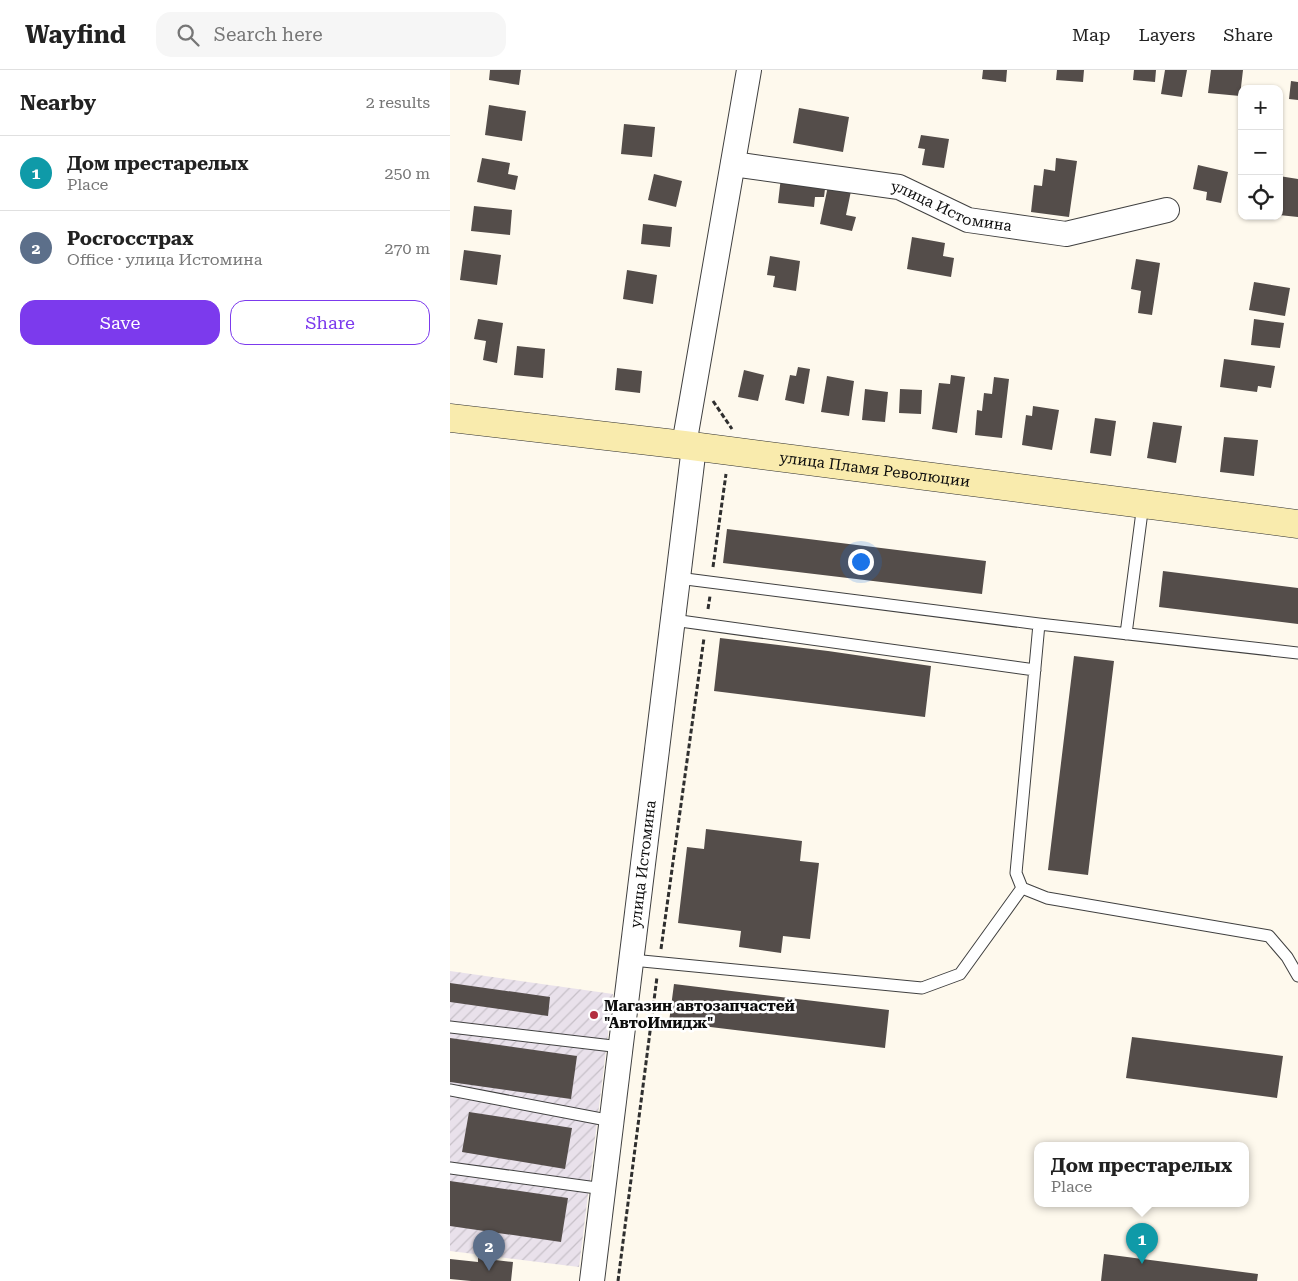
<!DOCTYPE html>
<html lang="en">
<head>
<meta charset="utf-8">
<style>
	:root { --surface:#fff; --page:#f6f6f6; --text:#222; --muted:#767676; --line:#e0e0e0; --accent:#7c3aed }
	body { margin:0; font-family:"Roboto Serif",serif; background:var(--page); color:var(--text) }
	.controls { position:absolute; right:15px; top:15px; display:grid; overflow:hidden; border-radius:10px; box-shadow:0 1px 4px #0004 }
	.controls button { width:45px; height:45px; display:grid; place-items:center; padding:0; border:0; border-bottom:1px solid var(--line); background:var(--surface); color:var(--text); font:25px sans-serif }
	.you { position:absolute; left:410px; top:491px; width:18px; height:18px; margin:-12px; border:4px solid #fff; border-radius:50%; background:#1a73e8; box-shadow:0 0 0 8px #1a73e833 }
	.badge { display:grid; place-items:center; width:32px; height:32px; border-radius:50%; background:var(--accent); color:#fff; font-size:16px; font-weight:700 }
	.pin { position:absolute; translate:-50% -41px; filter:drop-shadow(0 1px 2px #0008) }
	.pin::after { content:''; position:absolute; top:26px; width:18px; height:15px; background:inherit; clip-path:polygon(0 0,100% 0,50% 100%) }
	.popup { position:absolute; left:584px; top:1072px; width:215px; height:65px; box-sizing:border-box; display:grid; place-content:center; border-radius:10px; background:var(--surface); filter:drop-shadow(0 1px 4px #0005); font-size:16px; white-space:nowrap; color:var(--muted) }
	.popup b { font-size:19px; color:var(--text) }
	.popup::after { content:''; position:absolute; left:50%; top:100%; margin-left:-10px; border:10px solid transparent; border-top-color:var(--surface) }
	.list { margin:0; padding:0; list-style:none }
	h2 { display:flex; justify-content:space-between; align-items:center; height:65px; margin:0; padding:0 20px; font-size:21px }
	h2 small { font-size:16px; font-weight:400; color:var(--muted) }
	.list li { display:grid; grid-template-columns:32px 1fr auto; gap:15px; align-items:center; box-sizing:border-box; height:75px; padding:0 20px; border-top:1px solid var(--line) }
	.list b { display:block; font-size:19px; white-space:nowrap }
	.list p { margin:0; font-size:16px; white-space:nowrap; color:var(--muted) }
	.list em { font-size:16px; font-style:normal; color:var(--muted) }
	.actions { display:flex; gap:10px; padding:15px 20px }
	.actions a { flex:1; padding:11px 0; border:1px solid var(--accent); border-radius:15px; text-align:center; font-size:18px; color:var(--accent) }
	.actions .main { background:var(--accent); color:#fff }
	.icon { flex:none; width:28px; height:28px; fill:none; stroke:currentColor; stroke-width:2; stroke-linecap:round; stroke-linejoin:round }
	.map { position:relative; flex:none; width:848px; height:1211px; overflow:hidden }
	header { display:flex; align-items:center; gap:30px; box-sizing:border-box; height:70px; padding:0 25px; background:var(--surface); border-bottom:1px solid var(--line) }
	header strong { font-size:24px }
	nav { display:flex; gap:28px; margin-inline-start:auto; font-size:18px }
	.search { width:350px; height:45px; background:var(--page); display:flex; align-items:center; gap:12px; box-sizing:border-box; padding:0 18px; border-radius:15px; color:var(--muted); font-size:19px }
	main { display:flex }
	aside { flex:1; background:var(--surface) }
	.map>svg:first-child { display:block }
	.industrial { fill:url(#industrial-furrows) }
	.building { fill:#544d4a }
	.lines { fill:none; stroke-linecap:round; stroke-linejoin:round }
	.lane-casing { stroke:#404040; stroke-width:13 }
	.street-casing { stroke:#404040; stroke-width:26 }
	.secondary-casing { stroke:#2f2f2f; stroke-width:29 }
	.path { stroke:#2f2f2f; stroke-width:3; stroke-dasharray:5 2.5; stroke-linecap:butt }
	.lane { stroke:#fff; stroke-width:11 }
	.street { stroke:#fff; stroke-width:24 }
	.secondary { stroke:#f9ebad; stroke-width:28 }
	.poi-dot { fill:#b32e3f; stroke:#fff; stroke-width:2 }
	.labels { text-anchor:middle; stroke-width:5; stroke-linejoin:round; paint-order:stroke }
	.street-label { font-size:15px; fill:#0d0d0d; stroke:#fff }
	.poi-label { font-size:15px; font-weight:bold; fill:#0d0d0d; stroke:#fff; text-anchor:start }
</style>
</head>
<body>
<header>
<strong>Wayfind</strong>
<div class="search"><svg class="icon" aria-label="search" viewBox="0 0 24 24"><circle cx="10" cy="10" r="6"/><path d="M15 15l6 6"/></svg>Search here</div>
<nav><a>Map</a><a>Layers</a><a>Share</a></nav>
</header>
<main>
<aside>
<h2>Nearby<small>2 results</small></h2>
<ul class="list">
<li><span class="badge" style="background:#0f9aa8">1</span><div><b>Дом престарелых</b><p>Place</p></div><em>250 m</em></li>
<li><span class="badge" style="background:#5c6f8a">2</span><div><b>Росгосстрах</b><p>Office · улица Истомина</p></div><em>270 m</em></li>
</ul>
<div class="actions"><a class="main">Save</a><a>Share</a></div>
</aside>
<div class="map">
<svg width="848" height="1211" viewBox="0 0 848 1211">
	<defs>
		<pattern id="industrial-furrows" width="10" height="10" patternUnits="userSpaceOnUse" patternTransform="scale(1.25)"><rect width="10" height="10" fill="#e9e1eb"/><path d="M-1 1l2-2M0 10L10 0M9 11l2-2" fill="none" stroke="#c7c0c8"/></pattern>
	</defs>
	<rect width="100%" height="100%" fill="#fef9ed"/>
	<path class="industrial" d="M 0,901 L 163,924 L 129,1197 L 0,1181 Z"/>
	<path class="building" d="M 40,0 L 71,0 L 69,15 L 39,10 Z
		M 533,0 L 557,0 L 556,12 L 532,9 Z
		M 607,0 L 634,0 L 633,12 L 606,10 Z
		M 684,0 L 706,0 L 705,12 L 683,10 Z
		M 715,0 L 737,0 L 732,27 L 711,24 Z
		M 761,0 L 793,0 L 790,26 L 758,23 Z
		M 841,11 L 848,12 L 848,30 L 839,29 Z
		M 39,35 L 76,41 L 72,71 L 35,65 Z
		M 349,38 L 399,47 L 393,82 L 343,73 Z
		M 174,54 L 205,57 L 202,87 L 171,84 Z
		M 471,65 L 499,69 L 494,98 L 472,95 L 475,79 L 468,78 Z
		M 32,88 L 60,93 L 58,104 L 68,106 L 65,120 L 27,112 Z
		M 606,88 L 627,91 L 619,147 L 581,142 L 584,115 L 592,116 L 594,99 L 605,101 Z
		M 748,95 L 778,102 L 771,133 L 756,130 L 757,122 L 743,119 Z
		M 204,104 L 232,111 L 226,137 L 198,130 Z
		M 829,106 L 848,109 L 848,147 L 829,145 Z
		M 331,107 L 376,111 L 374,127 L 365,127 L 364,137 L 328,133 Z
		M 378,116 L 401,121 L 396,145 L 406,147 L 402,161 L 370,154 Z
		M 24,136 L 62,140 L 60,165 L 21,161 Z
		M 193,154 L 222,157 L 220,177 L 191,174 Z
		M 462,167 L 495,173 L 493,186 L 504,188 L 501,207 L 457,199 Z
		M 14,180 L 51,185 L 47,215 L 10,210 Z
		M 320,186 L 350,191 L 346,221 L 323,217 L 325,206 L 317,205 Z
		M 686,189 L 710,193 L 702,245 L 688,243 L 691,221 L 681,219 Z
		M 177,200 L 207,205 L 203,234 L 173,229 Z
		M 804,212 L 840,218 L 835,246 L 799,240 Z
		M 28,249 L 53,253 L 47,293 L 33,290 L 36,271 L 24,269 Z
		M 804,249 L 834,253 L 830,278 L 801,275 Z
		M 67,276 L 95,279 L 93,308 L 64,305 Z
		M 774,289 L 825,296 L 821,318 L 808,316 L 807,322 L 770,317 Z
		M 348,297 L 360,299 L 354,334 L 335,330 L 340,305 L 346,306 Z
		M 167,298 L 192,301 L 190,323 L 165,320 Z
		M 294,300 L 314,305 L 308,331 L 288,327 Z
		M 501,305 L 515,307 L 507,363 L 482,359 L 489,313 L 500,314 Z
		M 377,306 L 404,311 L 399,346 L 371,342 Z
		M 544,307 L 559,309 L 552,368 L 525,365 L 527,340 L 532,341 L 534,323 L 542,324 Z
		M 415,319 L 438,322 L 435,352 L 412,350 Z
		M 450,319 L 472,320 L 471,344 L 449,343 Z
		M 583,336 L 609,340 L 602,380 L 572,375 L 576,345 L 582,346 Z
		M 645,348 L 666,351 L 661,386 L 640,383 Z
		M 703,352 L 732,356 L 726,393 L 697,388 Z
		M 774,367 L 808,370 L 804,406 L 770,402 Z
		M 277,459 L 536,491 L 532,524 L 273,493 Z
		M 713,501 L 848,518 L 848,554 L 709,537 Z
		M 270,568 L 378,581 L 481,596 L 475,647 L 264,621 Z
		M 624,586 L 664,591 L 638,805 L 598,800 Z
		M 256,759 L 352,771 L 350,791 L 369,793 L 360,869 L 333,866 L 331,883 L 289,877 L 291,861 L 228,853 L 237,777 L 254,779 Z
		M 0,913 L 100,927 L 98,946 L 0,932 Z
		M 224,914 L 439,940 L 435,978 L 219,952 Z
		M 682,967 L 833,986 L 827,1028 L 676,1008 Z
		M 0,968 L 127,986 L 121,1029 L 0,1012 Z
		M 19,1042 L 122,1058 L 115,1099 L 12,1082 Z
		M 0,1111 L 118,1128 L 111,1172 L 0,1156 Z
		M 654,1184 L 808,1204 L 807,1211 L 651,1211 Z
		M 28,1188 L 63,1192 L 61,1211 L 21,1211 L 0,1209 L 0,1189 L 28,1192 Z"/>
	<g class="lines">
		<defs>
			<path id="lane" d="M 228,508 L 589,554 L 848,583
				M 223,550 L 585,600
				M 589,554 L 566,803 L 572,818 L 597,828 L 819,866 L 837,887 L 848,906
				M 676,564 L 693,434
				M 182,890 L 472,918 L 510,904 L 572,818
				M 0,957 L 171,977
				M 0,1020 L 162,1051
				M 0,1098 L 154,1119"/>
			<g id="street">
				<path id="s1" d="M 283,94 L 449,117 L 518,150 L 616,164 L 717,140"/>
				<path d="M 234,375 L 299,0"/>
				<path id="s2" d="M 142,1211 L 244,377"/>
			</g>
			<g id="secondary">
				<path id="s3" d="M 0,348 L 234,375 L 848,454"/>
			</g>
		</defs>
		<use href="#lane" class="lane-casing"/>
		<use href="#street" class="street-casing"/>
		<use href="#secondary" class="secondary-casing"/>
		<path class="path" d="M 263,331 L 282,359
			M 263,497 L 276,404
			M 258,539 L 260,526
			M 211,879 L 254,568
			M 168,1211 L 207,907"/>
		<use href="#lane" class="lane"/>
		<use href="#street" class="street"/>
		<use href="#secondary" class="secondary"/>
	</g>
	<circle class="poi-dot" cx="144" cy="945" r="5"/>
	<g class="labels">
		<g class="street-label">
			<text dy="5" stroke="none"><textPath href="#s1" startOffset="224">улица Истомина</textPath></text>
			<text dy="5" stroke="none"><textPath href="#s3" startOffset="428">улица Пламя Революции</textPath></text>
			<text dy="5" stroke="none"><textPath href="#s2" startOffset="420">улица Истомина</textPath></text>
		</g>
		<g class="poi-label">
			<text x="154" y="941">Магазин автозапчастей<tspan x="154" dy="17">"АвтоИмидж"</tspan></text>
		</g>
	</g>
</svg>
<div class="controls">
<button>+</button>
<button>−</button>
<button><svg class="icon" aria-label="locate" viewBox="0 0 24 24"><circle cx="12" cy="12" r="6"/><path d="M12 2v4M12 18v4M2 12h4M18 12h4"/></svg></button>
</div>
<div class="you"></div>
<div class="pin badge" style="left:692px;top:1194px;background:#0f9aa8">1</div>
<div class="popup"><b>Дом престарелых</b>Place</div>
<div class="pin badge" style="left:39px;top:1201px;background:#5c6f8a">2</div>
</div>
</main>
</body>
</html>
